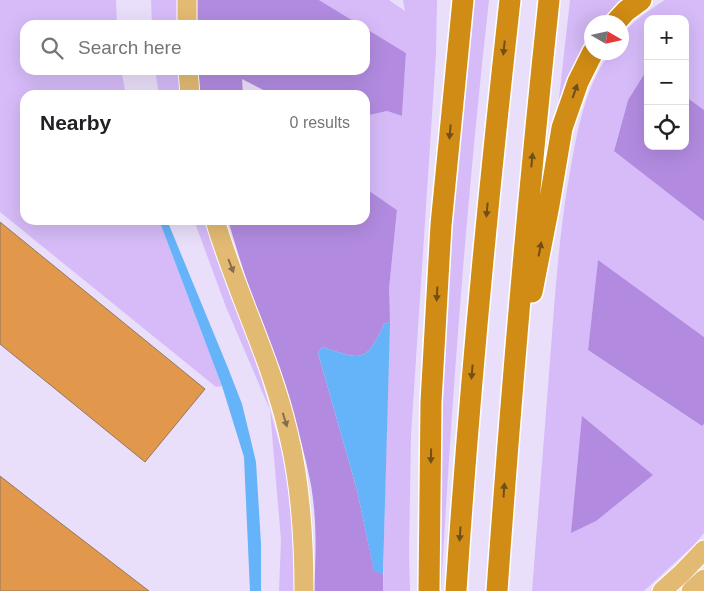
<!DOCTYPE html>
<html lang="en">
<head>
<meta charset="utf-8">
<style>
	:root { --surface:#fff; --page:#f6f6f6; --text:#202124; --muted:#757577; --line:#e0e0e0 }
	body { margin:0; font-family:Arial,sans-serif; background:var(--page); color:var(--text) }
	.controls { position:absolute; right:15px; top:15px; display:grid; overflow:hidden; border-radius:10px; box-shadow:0 5px 20px #0002 }
	.controls button { width:45px; height:45px; display:grid; place-items:center; padding:0; border:0; border-bottom:1px solid var(--line); background:var(--surface); color:var(--text); font:25px sans-serif }
	.compass { position:absolute; left:584px; top:15px; width:45px; height:45px; border-radius:50%; background:var(--surface); box-shadow:0 5px 20px #0002; rotate:99deg }
	.list { margin:0; padding:0; list-style:none }
	h2 { display:flex; justify-content:space-between; align-items:center; height:65px; margin:0; padding:0 20px; font-size:21px }
	h2 small { font-size:16px; font-weight:400; color:var(--muted) }
	.icon { flex:none; width:28px; height:28px; fill:none; stroke:currentColor; stroke-width:2; stroke-linecap:round; stroke-linejoin:round }
	.map { position:relative; flex:none; width:704px; height:591px; overflow:hidden }
	.search { position:absolute; background:var(--surface); box-shadow:0 5px 20px #0002; left:20px; top:20px; width:350px; height:55px; display:flex; align-items:center; gap:12px; box-sizing:border-box; padding:0 18px; border-radius:15px; color:var(--muted); font-size:19px }
	.panel { position:absolute; background:var(--surface); box-shadow:0 5px 20px #0002; left:20px; top:90px; width:350px; height:135px; border-radius:15px }
	.map>svg:first-child { display:block }
	.green { fill:#d6bbf8 }
	.forest { fill:#b28be0 }
	.water { fill:#65b3f8 }
	.building { fill:#e1974c; stroke:#927860 }
	.lines { fill:none; stroke-linecap:round; stroke-linejoin:round }
	.major-casing { stroke:#fff; stroke-width:21 }
	.highway-casing { stroke:#fff; stroke-width:24 }
	.major { stroke:#e3ba72; stroke-width:19 }
	.highway { stroke:#d08c14; stroke-width:21 }
	.oneway { fill:#724e18 }
	.oneway2 { fill:#866d4b }
</style>
</head>
<body>
<div class="map">
<svg width="704" height="591" viewBox="0 0 704 591">
	<rect width="100%" height="100%" fill="#eadffa"/>
	<path class="green" d="M 0,0 L 116,0 L 117,25 L 25,25 L 25,70 L 121,70 L 126,95 L 25,95 L 25,220 L 159,220 L 222,386 L 216,387 L 0,212 Z
		M 151,0 L 179,0 L 179,25 L 152,25 Z
		M 319,0 L 389,0 L 405,11 L 403,0 L 437,0 L 436,54 L 411,435 L 409,554 L 410,591 L 383,591 L 389,289 L 397,210 L 365,188 L 365,116 L 387,111 L 402,116 L 406,53 L 365,28 L 365,25 L 360,25 Z
		M 470,0 L 489,0 C 467,196 452,394 441,591 L 435,591 L 442,325 Z
		M 570,0 L 628,0 L 607,22 L 592,22 L 591,46 L 558,107 Z
		M 665,0 L 704,0 L 704,110 L 685,96 L 685,19 L 648,19 L 648,68 L 628,100 L 614,150 L 704,221 L 704,337 L 598,261 L 588,350 L 702,426 L 704,424 L 704,533 L 694,545 L 644,591 L 532,591 C 538,514 544,438 550,361 C 555,296 559,230 571,166 C 578,127 586,85 610,53 L 622,52 C 622,48 620,41 622,36 C 626,26 655,6 665,0 Z
		M 155,70 L 180,70 L 183,95 L 159,95 Z
		M 194,220 L 209,220 L 246,324 L 286,467 L 294,528 L 295,591 L 279,591 L 281,540 L 270,410 L 226,307 Z"/>
	<path class="forest" d="M 194,0 L 319,0 L 360,25 L 195,25 Z
		M 365,28 L 406,53 L 402,116 L 387,111 L 365,116 L 365,95 L 273,95 L 242,79 L 243,95 L 199,95 L 196,70 L 365,70 Z
		M 648,68 L 648,146 L 685,146 L 685,96 L 704,110 L 704,221 L 614,151 L 628,100 Z
		M 365,188 L 397,210 L 389,289 L 390,322 L 384,324 C 366,365 360,359 322,347 L 318,353 L 357,490 L 374,570 L 383,574 L 383,591 L 314,591 C 316,556 317,520 311,485 C 299,421 275,360 253,300 C 244,273 236,247 228,220 L 365,220 Z
		M 598,260 L 704,337 L 704,424 L 702,426 L 588,350 Z
		M 582,416 L 653,475 L 596,521 L 571,533 Z"/>
	<path class="water" d="M 159,220 L 167,220 L 228,368 L 242,404 L 251,441 L 256,462 L 261,544 L 261,591 L 250,591 L 244,457 L 222,386 Z
		M 390,322 L 383,574 L 374,571 L 357,490 L 318,353 L 322,347 C 360,359 366,365 384,324 Z"/>
	<path class="building" d="M 0,222 L 205,389 L 145,462 L 0,344 Z
		M 0,476 L 41,508 L 149,591 L 0,591 Z"/>
	<g class="lines">
		<defs>
			<path id="major" d="M 187,25 L 187,0
				M 188,70 L 190,95
				M 215,220 C 236,292 271,359 288,432 C 301,484 304,538 304,591
				M 662,591 L 682,573 L 704,550
				M 691,591 L 704,579"/>
			<path id="highway" d="M 616,22 L 626,11 L 641,0
				M 532,292 L 549,205 L 562,128 L 578,82 L 593,52
				M 429,591 L 431,402 L 441,225 L 463,0
				M 456,591 C 469,394 488,197 510,0
				M 497,591 C 511,394 528,197 549,0"/>
		</defs>
		<use href="#major" class="major-casing"/>
		<use href="#highway" class="highway-casing"/>
		<use href="#major" class="major"/>
		<use href="#highway" class="highway"/>
	</g>
	<defs><path id="oneway-solid" d="M-6-.8H1V-3.2L6.5 0L1 3.2V.8H-6Z" transform="scale(1.25)"/></defs>
	<g class="oneway">
		<use href="#oneway-solid" transform="translate(504 48) rotate(96)"/>
		<use href="#oneway-solid" transform="translate(575 91) rotate(-71)"/>
		<use href="#oneway-solid" transform="translate(450 132) rotate(95)"/>
		<use href="#oneway-solid" transform="translate(532 160) rotate(-84)"/>
		<use href="#oneway-solid" transform="translate(487 210) rotate(95)"/>
		<use href="#oneway-solid" transform="translate(540 249) rotate(-79)"/>
		<use href="#oneway-solid" transform="translate(437 294) rotate(93)"/>
		<use href="#oneway-solid" transform="translate(472 372) rotate(95)"/>
		<use href="#oneway-solid" transform="translate(431 456) rotate(91)"/>
		<use href="#oneway-solid" transform="translate(504 490) rotate(-86)"/>
		<use href="#oneway-solid" transform="translate(460 534) rotate(94)"/>
	</g>
	<g class="oneway2">
		<use href="#oneway-solid" transform="translate(231 266) rotate(69)"/>
		<use href="#oneway-solid" transform="translate(285 420) rotate(73)"/>
	</g>
</svg>
<div class="controls">
<button>+</button>
<button>−</button>
<button><svg class="icon" aria-label="locate" viewBox="0 0 24 24"><circle cx="12" cy="12" r="6"/><path d="M12 2v4M12 18v4M2 12h4M18 12h4"/></svg></button>
</div>
<svg class="compass" viewBox="-18 -18 36 36"><path d="M0-13l5 13h-10z" fill="#e53935"/><path d="M0 13l5-13h-10z" fill="#757577"/></svg>
<div class="search"><svg class="icon" aria-label="search" viewBox="0 0 24 24"><circle cx="10" cy="10" r="6"/><path d="M15 15l6 6"/></svg>Search here</div>
<section class="panel">
<h2>Nearby<small>0 results</small></h2>
<ul class="list">
</ul>
</section>
</div>
</body>
</html>
